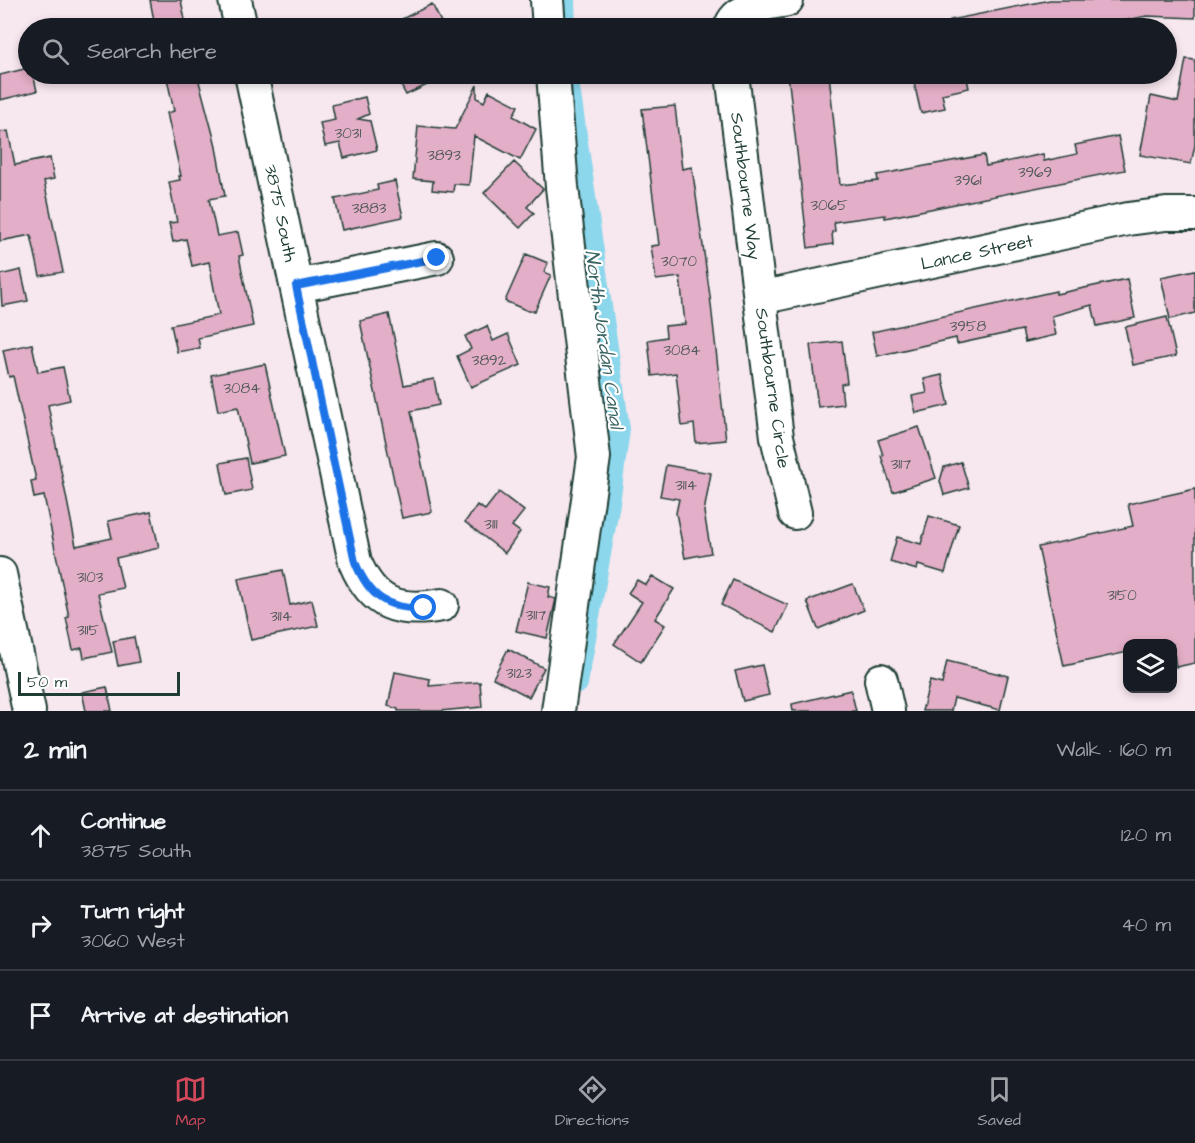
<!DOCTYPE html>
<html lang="en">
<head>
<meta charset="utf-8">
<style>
	:root { --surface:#171b24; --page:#20242c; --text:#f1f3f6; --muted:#9ea1a6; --line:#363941; --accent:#d1495b }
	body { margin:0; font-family:"Architects Daughter",sans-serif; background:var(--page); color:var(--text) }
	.controls { position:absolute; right:18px; bottom:18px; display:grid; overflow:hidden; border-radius:12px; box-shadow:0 3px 9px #0003 }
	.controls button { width:54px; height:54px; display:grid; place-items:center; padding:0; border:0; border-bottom:2px solid var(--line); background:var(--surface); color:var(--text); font:30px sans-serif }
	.scale { position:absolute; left:18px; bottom:15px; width:162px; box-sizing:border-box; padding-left:6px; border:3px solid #1f3d34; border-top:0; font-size:16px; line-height:21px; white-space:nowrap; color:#1f3d34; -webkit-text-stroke:4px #fff; paint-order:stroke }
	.stop { position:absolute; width:18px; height:18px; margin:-14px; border:4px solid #1a73e8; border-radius:50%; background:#fff }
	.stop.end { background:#1a73e8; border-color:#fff; box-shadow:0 2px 6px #0008 }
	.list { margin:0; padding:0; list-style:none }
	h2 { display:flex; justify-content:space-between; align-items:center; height:78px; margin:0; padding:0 24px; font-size:26px }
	h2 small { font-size:20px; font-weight:400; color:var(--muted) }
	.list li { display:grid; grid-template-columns:39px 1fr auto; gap:18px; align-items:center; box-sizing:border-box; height:90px; padding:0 24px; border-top:2px solid var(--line) }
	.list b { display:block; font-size:22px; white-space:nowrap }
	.list p { margin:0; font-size:20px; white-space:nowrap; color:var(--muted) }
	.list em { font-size:20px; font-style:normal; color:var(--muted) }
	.icon { flex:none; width:33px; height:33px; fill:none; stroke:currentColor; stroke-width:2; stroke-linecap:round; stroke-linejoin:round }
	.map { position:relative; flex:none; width:1195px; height:711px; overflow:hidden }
	.search { position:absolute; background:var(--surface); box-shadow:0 3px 9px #0003; left:18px; right:18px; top:18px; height:66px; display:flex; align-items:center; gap:15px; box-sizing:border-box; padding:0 21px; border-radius:33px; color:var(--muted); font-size:22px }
	.sheet { height:348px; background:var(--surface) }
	nav { display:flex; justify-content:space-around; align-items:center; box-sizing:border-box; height:84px; border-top:2px solid var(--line); background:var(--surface); font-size:16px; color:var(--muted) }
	nav a { display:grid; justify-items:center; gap:3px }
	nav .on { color:var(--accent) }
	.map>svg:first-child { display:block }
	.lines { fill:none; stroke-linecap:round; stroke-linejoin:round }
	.canal { stroke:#8cd7ec; stroke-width:22 }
	.building { fill:#e3aec7; stroke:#1f3d34; stroke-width:1.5 }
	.minor-casing { stroke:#1f3d34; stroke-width:36 }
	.minor { stroke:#fff; stroke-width:32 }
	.route { stroke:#1a73e8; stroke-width:8 }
	.labels { text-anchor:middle; stroke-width:4.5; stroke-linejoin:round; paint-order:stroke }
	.number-label { font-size:15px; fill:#505959 }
	.street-label { font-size:18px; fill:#1f3d34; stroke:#fff }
	.water-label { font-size:20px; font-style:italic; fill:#3a6462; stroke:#fff }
</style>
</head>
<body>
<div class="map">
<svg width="1195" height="711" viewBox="0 0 1195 711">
	<rect width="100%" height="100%" fill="#f7e7ee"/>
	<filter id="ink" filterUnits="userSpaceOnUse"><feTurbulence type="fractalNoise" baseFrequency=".0167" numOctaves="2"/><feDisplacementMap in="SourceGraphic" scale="12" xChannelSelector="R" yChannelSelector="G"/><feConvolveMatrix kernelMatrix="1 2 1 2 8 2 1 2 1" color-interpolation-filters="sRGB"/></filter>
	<g filter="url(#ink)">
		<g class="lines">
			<path class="canal" d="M 564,0 L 565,28
				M 567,74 L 619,429 L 609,503 L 577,683"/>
		</g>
		<path class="building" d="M 150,0 L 181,0 L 185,20 L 155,26 Z
			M 1050,0 L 1195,0 L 1195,18 L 1147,16 L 1092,27 L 1091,23 L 1066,28 L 951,28 L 950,20 Z
			M 432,4 L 444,28 L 384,28 Z
			M 1186,59 L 1195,60 L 1195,145 L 1191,164 L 1140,155 L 1151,96 L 1178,102 Z
			M 28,68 L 28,74 L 33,74 L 37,91 L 0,100 L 0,75 Z
			M 166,74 L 197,74 L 215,142 L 225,196 L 209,199 L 217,236 L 238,232 L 243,255 L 239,256 L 253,326 L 198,338 L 200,348 L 177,352 L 171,325 L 219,315 L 209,262 L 192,266 L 186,239 L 173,242 L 169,223 L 177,222 L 169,182 L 180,180 L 179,176 L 181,176 L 167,113 L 174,111 Z
			M 395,74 L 450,74 L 406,95 Z
			M 788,74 L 829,74 L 840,185 L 878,181 L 877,175 L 984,155 L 986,166 L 1043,154 L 1044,161 L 1077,154 L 1075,145 L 1118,136 L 1125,170 L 885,218 L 885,215 L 834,222 L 835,231 L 832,232 L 833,244 L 808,248 Z
			M 912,74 L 966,74 L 969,88 L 942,94 L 945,108 L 921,113 Z
			M 477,85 L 477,98 L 484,102 L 489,91 L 518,106 L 513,116 L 536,129 L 520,160 L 474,136 L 469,185 L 454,184 L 453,192 L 432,190 L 433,181 L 413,179 L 418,126 L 455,129 Z
			M 365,97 L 369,114 L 358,119 L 370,121 L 377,150 L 344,158 L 340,143 L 325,146 L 320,123 L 335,120 L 332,105 Z
			M 675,106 L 682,169 L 692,167 L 710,296 L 726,440 L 696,443 L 694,424 L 682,426 L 676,373 L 652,376 L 648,340 L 666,337 L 665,326 L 685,324 L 680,277 L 656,280 L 651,246 L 659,245 L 642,109 Z
			M 8,131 L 15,165 L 50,158 L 54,179 L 44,181 L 63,272 L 40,276 L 31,235 L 0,241 L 0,132 Z
			M 514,162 L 543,189 L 527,207 L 534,213 L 520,228 L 484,193 Z
			M 395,181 L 403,217 L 342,230 L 335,199 L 378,190 L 377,185 Z
			M 526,254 L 548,263 L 544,272 L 551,275 L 535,311 L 528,311 L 505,301 Z
			M 21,270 L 28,301 L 2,306 L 0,275 Z
			M 1195,270 L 1195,313 L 1170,319 L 1161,277 Z
			M 1127,279 L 1135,318 L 1097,326 L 1092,305 L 1052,316 L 1056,335 L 1025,342 L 1022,330 L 957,344 L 956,338 L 877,356 L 872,332 L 1056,291 L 1056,294 Z
			M 389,314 L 404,385 L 434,379 L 439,405 L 411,411 L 432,512 L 402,518 L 360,321 Z
			M 1167,317 L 1176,356 L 1133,365 L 1125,327 Z
			M 487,326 L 493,341 L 508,334 L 521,365 L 471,387 L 457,356 L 471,349 L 465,336 Z
			M 842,341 L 847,383 L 841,384 L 843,404 L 818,407 L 810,345 Z
			M 32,344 L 38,372 L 63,367 L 70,400 L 48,405 L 76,546 L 112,538 L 108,521 L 151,512 L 159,548 L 116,558 L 123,588 L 98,593 L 112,652 L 84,658 L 82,648 L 73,650 L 66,618 L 69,617 L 44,496 L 34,498 L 31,481 L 36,480 L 13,376 L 9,377 L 3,350 Z
			M 265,364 L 285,456 L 250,463 L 238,407 L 218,411 L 211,375 Z
			M 942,375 L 949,405 L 916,413 L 912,396 L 927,393 L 924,379 Z
			M 919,427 L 936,478 L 893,492 L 881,456 L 883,455 L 878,440 Z
			M 246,458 L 252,490 L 226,495 L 220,463 Z
			M 961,462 L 969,488 L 944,495 L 940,481 L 944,467 Z
			M 666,465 L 711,473 L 704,512 L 711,553 L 685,558 L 676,513 L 679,499 L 660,496 Z
			M 1195,489 L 1195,663 L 1176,667 L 1173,644 L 1128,644 L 1128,652 L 1064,666 L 1038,547 L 1133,526 L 1128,504 Z
			M 499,492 L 524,511 L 512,526 L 520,532 L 505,553 L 465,522 L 477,505 L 485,510 Z
			M 929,516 L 959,525 L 945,573 L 918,565 L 917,570 L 890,562 L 897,537 L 921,544 Z
			M 283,570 L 290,605 L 312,600 L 318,626 L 251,640 L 238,579 Z
			M 652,576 L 674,589 L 655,619 L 665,625 L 641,662 L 614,644 L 642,602 L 628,593 L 637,580 L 646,585 Z
			M 733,580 L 788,605 L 775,632 L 721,605 Z
			M 528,582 L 550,587 L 548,597 L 556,599 L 547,638 L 516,631 Z
			M 853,584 L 864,610 L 818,629 L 807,601 Z
			M 134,637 L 139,662 L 118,666 L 113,641 Z
			M 508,649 L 544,668 L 529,697 L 493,678 Z
			M 947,661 L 1008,676 L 1000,710 L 954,698 L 951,711 L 922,711 L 930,681 L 942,684 Z
			M 762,665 L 769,695 L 743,701 L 735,671 Z
			M 395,672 L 430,679 L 429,686 L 480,682 L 482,707 L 440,711 L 398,711 L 398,709 L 388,706 Z
			M 107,687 L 112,711 L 86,711 L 82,692 Z
			M 851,690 L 856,711 L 793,711 L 792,704 Z"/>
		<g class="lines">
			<defs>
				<path id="minor" d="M 235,0 L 241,28
					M 547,0 L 549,28
					M 730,28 C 737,6 766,4 787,0
					M 251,74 L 355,562 C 373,605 398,613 442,605
					M 553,74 L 562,187 L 594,457 L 558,711
					M 732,74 L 777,437 L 795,513
					M 296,286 L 437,258
					M 760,298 L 1128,219 L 1166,214 L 1195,214
					M 0,574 L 29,711
					M 881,680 L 888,711"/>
			</defs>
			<use href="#minor" class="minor-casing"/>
			<use href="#minor" class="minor"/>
		</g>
	</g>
	<g class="lines" filter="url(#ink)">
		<path class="route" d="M 424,608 C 387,610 369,596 355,562 L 296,286 L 437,258"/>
	</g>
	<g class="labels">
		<g class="number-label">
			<text x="348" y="138">3031</text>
			<text x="444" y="160">3893</text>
			<text x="1035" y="177">3969</text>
			<text x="968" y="185">3961</text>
			<text x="829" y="210">3065</text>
			<text x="369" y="213">3883</text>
			<text x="679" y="266">3070</text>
			<text x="968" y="331">3958</text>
			<text x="682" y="355">3084</text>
			<text x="489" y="365">3892</text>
			<text x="242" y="393">3084</text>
			<text x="901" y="469">3117</text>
			<text x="686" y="490">3114</text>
			<text x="491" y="529">3111</text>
			<text x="90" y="582">3103</text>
			<text x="1122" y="600">3150</text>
			<text x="536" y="620">3117</text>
			<text x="281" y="621">3114</text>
			<text x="88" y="635">3115</text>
			<text x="519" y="678">3123</text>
		</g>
		<g class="street-label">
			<text transform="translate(746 186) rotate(83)" y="6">Southbourne Way</text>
			<text transform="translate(281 213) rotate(78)" y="6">3875 South</text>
			<text transform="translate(977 252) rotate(-12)" y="6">Lance Street</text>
			<text transform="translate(773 388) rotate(82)" y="6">Southbourne Circle</text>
		</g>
		<g class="water-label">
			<text transform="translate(605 339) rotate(82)" y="7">North Jordan Canal</text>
		</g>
	</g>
</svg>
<div class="controls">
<button><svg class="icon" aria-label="layers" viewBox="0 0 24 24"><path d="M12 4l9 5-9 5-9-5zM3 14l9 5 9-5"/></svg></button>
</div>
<div class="scale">50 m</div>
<div class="stop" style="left:424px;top:608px"></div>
<div class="stop end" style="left:437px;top:258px"></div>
<div class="search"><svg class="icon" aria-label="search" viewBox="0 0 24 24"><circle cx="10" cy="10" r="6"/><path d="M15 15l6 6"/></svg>Search here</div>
</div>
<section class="sheet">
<h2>2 min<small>Walk · 160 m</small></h2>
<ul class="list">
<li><svg class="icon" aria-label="ahead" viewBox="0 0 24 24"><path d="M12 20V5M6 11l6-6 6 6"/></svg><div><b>Continue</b><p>3875 South</p></div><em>120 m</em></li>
<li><svg class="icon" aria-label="right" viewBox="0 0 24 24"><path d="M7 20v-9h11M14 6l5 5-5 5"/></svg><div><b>Turn right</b><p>3060 West</p></div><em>40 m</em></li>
<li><svg class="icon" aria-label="arrive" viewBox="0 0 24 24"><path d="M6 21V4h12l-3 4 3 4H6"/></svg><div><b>Arrive at destination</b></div></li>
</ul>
</section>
<nav>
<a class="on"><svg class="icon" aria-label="map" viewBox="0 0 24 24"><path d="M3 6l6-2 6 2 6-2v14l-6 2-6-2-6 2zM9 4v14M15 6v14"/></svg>Map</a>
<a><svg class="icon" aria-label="directions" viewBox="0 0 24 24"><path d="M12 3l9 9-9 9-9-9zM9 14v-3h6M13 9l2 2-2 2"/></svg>Directions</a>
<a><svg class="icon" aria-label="saved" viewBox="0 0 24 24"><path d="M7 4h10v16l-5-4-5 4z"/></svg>Saved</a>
</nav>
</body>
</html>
